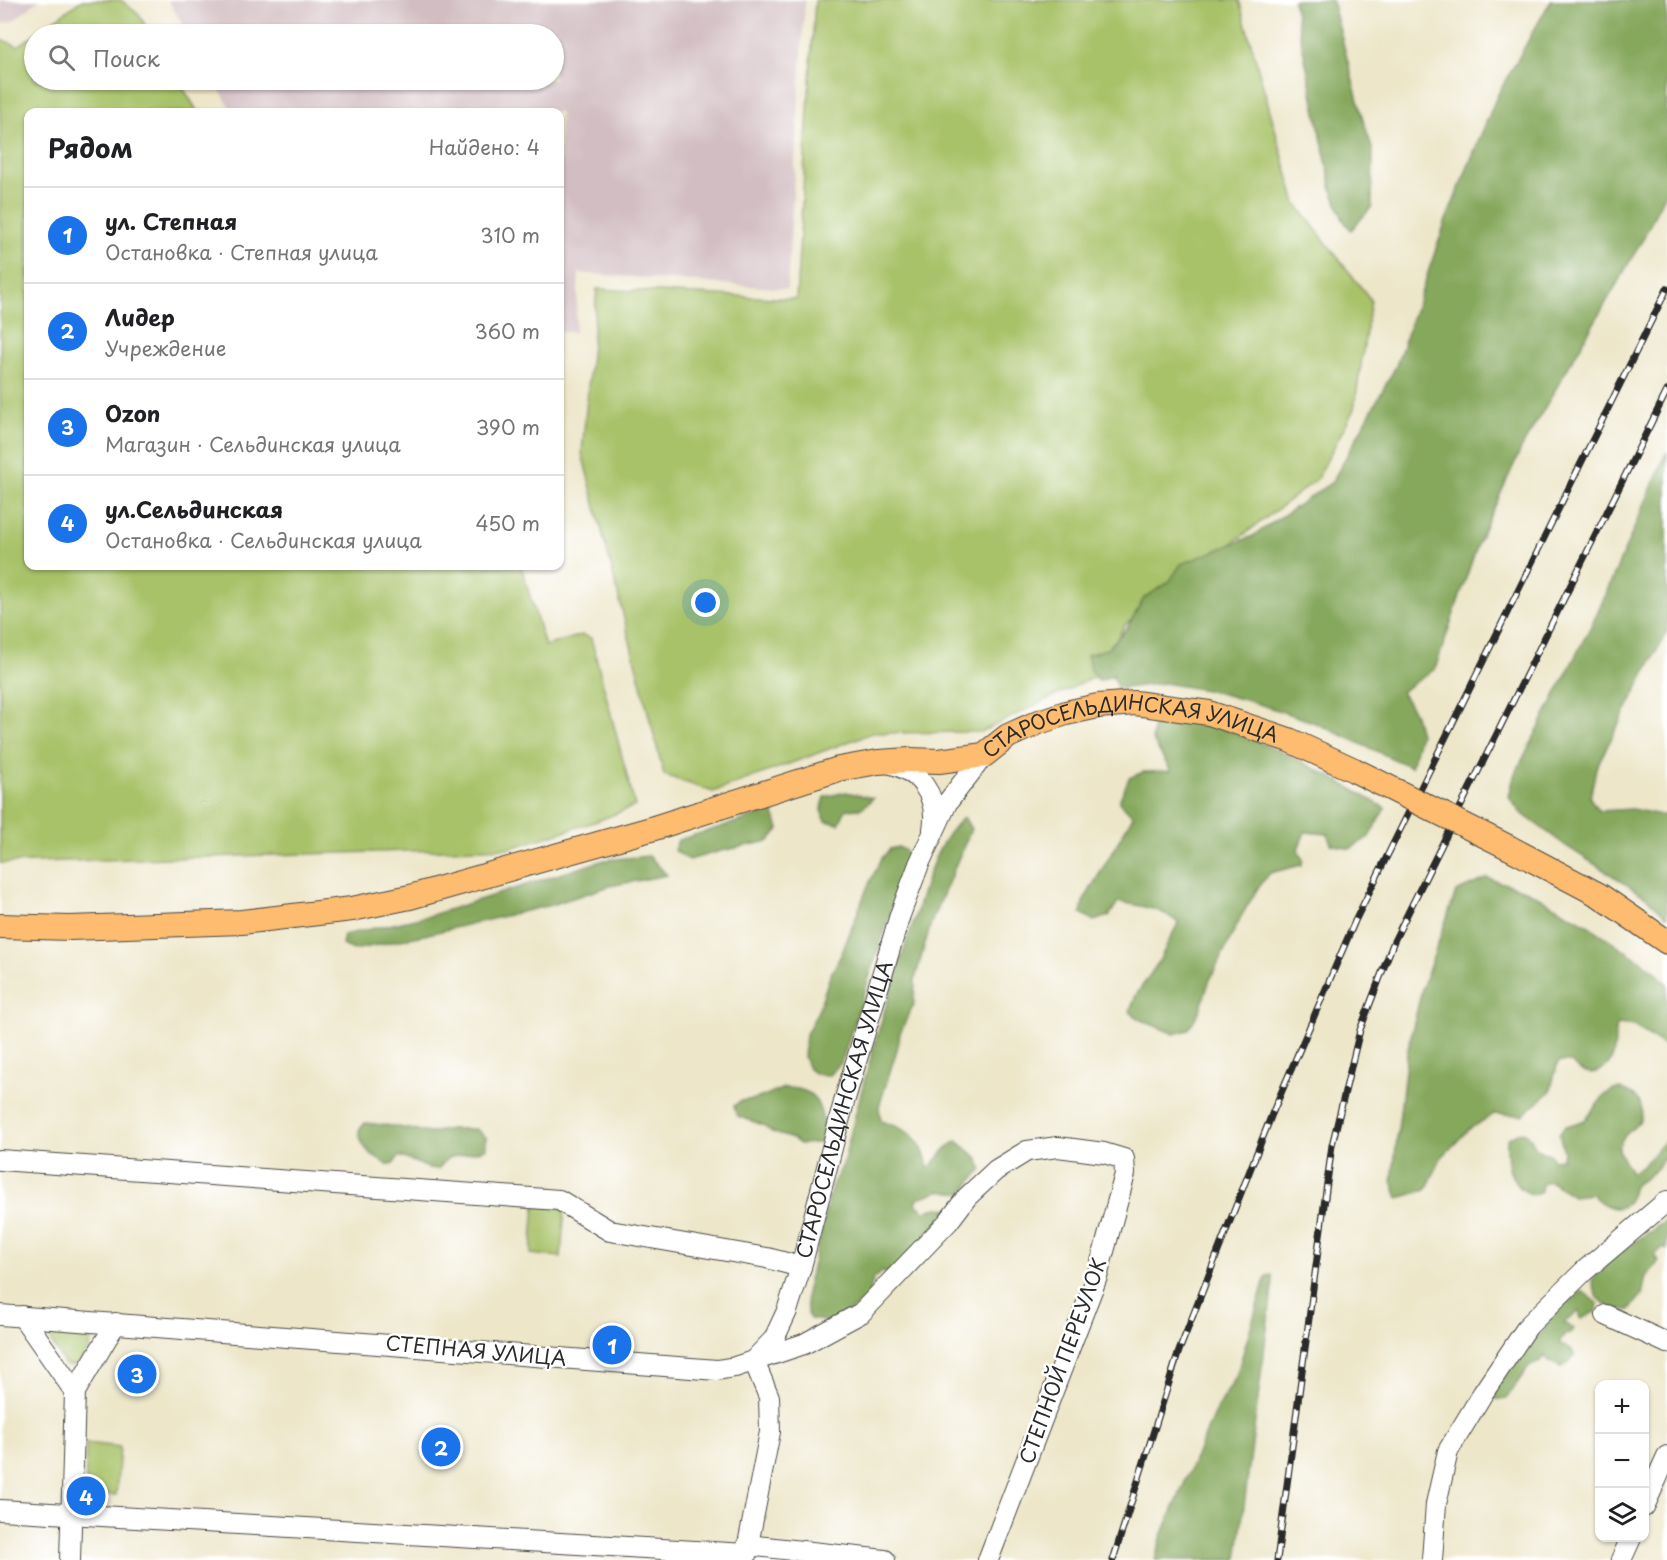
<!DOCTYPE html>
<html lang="ru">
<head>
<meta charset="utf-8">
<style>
	:root { --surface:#fff; --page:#f6f6f6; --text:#202124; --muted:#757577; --line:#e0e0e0; --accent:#1a73e8 }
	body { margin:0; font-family:"Playpen Sans",sans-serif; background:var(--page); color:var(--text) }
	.controls { position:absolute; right:18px; bottom:18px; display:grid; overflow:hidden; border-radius:12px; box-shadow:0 2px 4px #0004 }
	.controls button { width:54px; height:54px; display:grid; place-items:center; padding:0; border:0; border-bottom:2px solid var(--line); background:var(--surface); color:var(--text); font:30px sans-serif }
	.you { position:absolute; left:706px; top:603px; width:21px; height:21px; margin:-15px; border:4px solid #fff; border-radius:50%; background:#1a73e8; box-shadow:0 0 0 9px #1a73e833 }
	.badge { display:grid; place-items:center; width:39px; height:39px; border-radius:50%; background:var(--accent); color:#fff; font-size:20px; font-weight:700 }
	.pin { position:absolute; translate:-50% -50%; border:3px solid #fff; box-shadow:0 2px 6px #0006 }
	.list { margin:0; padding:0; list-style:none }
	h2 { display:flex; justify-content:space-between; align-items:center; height:78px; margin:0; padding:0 24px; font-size:26px }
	h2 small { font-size:20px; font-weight:400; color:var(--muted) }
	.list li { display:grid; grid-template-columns:39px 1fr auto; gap:18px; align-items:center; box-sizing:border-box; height:96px; padding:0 24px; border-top:2px solid var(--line) }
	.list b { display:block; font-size:22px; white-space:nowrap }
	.list p { margin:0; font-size:20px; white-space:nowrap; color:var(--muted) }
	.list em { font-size:20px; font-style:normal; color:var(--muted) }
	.icon { flex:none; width:33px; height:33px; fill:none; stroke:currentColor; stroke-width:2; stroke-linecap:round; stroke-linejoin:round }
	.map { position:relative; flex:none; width:1667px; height:1560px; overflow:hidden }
	.search { position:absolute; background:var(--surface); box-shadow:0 2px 4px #0004; left:24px; top:24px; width:540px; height:66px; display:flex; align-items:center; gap:15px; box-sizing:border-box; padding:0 21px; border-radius:33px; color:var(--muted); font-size:22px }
	.panel { position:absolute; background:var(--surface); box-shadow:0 2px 4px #0004; left:24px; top:108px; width:540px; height:462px; border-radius:12px }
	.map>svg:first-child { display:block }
	.industrial { fill:#d2bec2 }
	.green { fill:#a8c269; stroke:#6a764a; stroke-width:1.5 }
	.forest { fill:#86a85d; stroke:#586a44; stroke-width:1.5 }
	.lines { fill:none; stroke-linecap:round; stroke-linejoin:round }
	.minor-casing { stroke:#484743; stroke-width:22 }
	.major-casing { stroke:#484743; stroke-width:26 }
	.minor { stroke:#fff; stroke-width:20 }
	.major { stroke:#fdbc6f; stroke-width:24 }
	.rail-casing { stroke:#2b2b2b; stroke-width:7 }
	.rail { stroke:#fff; stroke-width:4.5; stroke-dasharray:14; stroke-linecap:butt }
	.major-bridge-casing { stroke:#484743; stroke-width:26; stroke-linecap:butt }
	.major-bridge { stroke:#fdbc6f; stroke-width:24 }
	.labels { text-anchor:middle; stroke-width:5; stroke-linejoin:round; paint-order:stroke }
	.street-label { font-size:20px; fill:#2b2b2b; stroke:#fff }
</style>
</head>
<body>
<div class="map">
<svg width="1667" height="1560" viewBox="0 0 1667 1560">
	<rect width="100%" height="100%" fill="#fff"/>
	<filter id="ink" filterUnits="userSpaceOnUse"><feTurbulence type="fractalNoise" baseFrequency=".0167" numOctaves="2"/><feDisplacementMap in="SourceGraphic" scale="12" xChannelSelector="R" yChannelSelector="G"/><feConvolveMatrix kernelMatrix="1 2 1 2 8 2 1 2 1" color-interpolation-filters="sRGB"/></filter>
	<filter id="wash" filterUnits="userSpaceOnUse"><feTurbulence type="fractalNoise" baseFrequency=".008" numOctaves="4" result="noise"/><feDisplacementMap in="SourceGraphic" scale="24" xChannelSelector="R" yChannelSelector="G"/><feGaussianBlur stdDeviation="1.35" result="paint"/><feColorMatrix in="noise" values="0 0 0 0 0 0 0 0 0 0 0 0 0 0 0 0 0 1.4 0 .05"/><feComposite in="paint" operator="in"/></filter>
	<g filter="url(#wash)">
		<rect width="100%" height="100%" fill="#ede6c9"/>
		<path class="industrial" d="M 0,0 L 39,0 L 13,21 L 3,23 L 0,23 Z
			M 168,0 L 805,0 L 787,289 L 579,273 L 575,332 L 560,332 L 560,112 L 233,112 L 214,80 L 554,80 L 554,34 L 188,34 Z"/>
		<path class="green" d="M 82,0 L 121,0 L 139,15 L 151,34 L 34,34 L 34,80 L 178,80 L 198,112 L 28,112 L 28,566 L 521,566 L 545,646 L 582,635 L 591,638 L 635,806 L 597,821 L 511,848 L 0,863 L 0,39 L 18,46 Z
			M 815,0 L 1239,0 L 1296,204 L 1371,300 L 1354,409 L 1317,479 L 1125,625 L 1094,677 L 981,732 L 872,733 L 713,792 L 664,775 L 582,453 L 597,289 L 796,299 Z
			M 535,1205 L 565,1208 L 561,1257 L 531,1254 Z
			M 53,1330 L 87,1334 L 91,1339 C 89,1351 80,1370 65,1365 L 48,1336 Z
			M 86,1443 L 120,1447 L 116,1495 L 86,1494 Z"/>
		<path class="forest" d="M 1293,0 L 1332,0 L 1362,116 L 1373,151 L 1372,207 L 1351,230 L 1343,220 L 1332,190 Z
			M 1551,0 L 1667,0 L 1667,189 L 1643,239 L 1523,445 L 1478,543 L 1435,669 L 1401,692 L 1414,712 L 1420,734 L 1411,767 L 1313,722 L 1259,704 L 1212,691 L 1164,683 L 1117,689 L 1113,675 L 1098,681 L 1091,670 L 1087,655 L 1107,649 L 1127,628 L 1144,598 L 1169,582 L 1181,564 L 1253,536 L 1332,482 L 1396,366 L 1446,220 L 1497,96 Z
			M 1667,452 L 1667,631 L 1596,768 L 1590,798 L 1599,811 L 1632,809 L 1667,816 L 1667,917 L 1646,897 L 1566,846 L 1520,812 L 1509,797 L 1514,776 L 1597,614 Z
			M 1154,719 C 1175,720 1198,721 1218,727 C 1277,746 1332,777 1385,808 L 1369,837 L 1350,849 L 1331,844 L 1328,834 L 1305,832 L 1298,849 L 1303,860 L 1301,865 L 1270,873 L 1259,886 L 1243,913 L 1209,982 L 1200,1010 L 1188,1030 L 1174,1034 L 1139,1019 L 1129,1012 L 1136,995 L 1158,963 L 1178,923 C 1164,909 1138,905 1118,902 L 1109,916 L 1094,921 L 1081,913 L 1083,902 L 1133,816 L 1119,801 L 1129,778 L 1143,772 L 1171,771 L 1152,739 Z
			M 846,792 L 873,798 C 864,808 859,811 846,809 L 839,824 L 826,821 L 821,811 L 825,797 Z
			M 773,811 L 779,829 L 769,841 L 721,851 L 689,860 L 674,850 L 678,840 Z
			M 964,817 L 971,829 L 931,923 L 915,979 L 914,1003 L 900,1033 L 898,1046 L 879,1107 L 881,1121 C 908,1129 923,1138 928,1168 C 940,1159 942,1148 957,1141 L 978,1158 L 982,1169 L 962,1193 L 939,1191 L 919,1198 L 916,1204 L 924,1211 L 937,1208 L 952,1209 L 894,1275 L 882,1272 L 873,1279 L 869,1299 L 832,1322 L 810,1319 L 807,1311 L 806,1293 L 832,1185 L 843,1165 C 862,1083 886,1002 913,923 C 925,888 934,842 964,817 Z
			M 898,847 L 905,850 L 909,856 L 909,868 L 895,899 L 841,1063 L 829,1075 L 816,1074 L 809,1069 L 804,1057 L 806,1034 L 818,1011 L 830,976 L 842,953 L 867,888 L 882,858 L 890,849 Z
			M 649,856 L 667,875 L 610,886 L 551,905 L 424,935 L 354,950 L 342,945 L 344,935 L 429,916 L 604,860 Z
			M 1487,878 L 1528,891 L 1583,922 L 1654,970 L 1667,984 L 1667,1047 L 1634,1026 L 1618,1024 C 1613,1036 1616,1040 1614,1051 C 1612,1066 1597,1077 1582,1071 C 1579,1070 1574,1065 1571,1062 L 1558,1062 L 1550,1092 L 1523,1115 L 1494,1114 L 1469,1129 L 1441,1158 L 1426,1190 L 1398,1198 L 1392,1181 L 1407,1053 L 1422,989 L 1456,892 Z
			M 784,1088 C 819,1088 818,1103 826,1133 L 819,1143 L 800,1144 L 793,1139 L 772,1132 L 763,1125 L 737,1116 L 734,1106 L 740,1101 L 756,1099 Z
			M 1621,1089 C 1631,1092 1638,1095 1641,1106 C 1647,1129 1620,1129 1619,1149 C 1619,1158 1628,1163 1631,1173 L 1643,1166 L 1664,1141 L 1667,1141 L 1667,1156 C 1661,1163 1654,1171 1647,1177 C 1644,1180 1638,1181 1635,1185 C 1632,1189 1632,1194 1630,1198 C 1621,1217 1601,1205 1592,1194 L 1573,1196 L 1550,1181 L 1542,1183 L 1541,1191 L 1534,1195 C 1509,1188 1506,1162 1507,1139 C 1523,1127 1529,1131 1536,1149 L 1550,1154 L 1553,1160 L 1561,1159 L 1564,1152 L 1559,1134 L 1564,1127 L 1585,1120 L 1604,1096 L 1613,1090 Z
			M 365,1123 L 393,1126 L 430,1133 L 450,1129 L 476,1129 L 486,1137 L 486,1149 L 448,1158 L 438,1169 L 429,1168 L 399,1156 L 394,1163 L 387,1165 C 371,1154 361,1150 359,1130 Z
			M 1667,1220 L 1667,1250 L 1663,1248 L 1654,1255 L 1659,1262 L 1646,1277 L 1642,1295 L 1630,1309 C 1610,1312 1595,1301 1592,1281 L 1602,1264 Z
			M 1272,1275 L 1273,1283 L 1237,1560 L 1155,1560 L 1161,1538 L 1214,1414 L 1236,1377 L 1266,1276 Z
			M 1582,1291 L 1598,1303 L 1597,1311 L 1581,1319 L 1579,1311 L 1564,1323 L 1574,1329 L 1570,1334 L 1564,1335 L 1559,1343 L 1571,1349 L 1574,1355 L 1569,1363 L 1561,1367 L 1549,1362 L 1545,1356 L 1540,1362 L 1529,1366 L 1506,1399 L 1494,1399 L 1490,1392 L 1516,1357 L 1544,1331 L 1553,1313 L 1561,1303 L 1570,1301 Z"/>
	</g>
	<g filter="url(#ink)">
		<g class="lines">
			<defs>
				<g id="minor">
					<path d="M 887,763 C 919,769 939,796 933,829"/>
					<path d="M 0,1160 L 559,1200 L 610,1231 L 767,1258 L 801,1267"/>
					<path d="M 0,1315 L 717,1370 L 735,1367 L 804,1344 L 861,1313 L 948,1222 L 967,1197 L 996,1170 L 1027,1151 L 1058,1147 L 1104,1153 L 1124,1159 L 1125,1174 L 1097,1277 L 988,1560"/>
					<path d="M 1606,1315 L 1667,1343"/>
					<path d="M 22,1316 L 75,1392"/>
					<path id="s1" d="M 755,1359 L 774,1339 L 787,1311 L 801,1267 L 844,1102 L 900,915 L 919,864 L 947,803 L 984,755"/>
					<path d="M 1644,1507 L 1667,1456"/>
					<path d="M 0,1510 L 746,1554"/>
					<path d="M 747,1545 L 885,1560"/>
					<path d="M 70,1560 L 75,1392 L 116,1323"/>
					<path d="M 745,1560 L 770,1432 L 769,1397 L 754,1361"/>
					<path d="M 1432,1560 L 1436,1504 L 1448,1451 L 1483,1393 L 1528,1326 L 1583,1272 L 1667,1201"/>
					<path d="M 1621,1560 L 1631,1538"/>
				</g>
				<g id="major">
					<path d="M 1510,848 L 1599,895 L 1667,942"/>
					<path id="s2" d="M 0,926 L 70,928 L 242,922 L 352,909 L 410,897 L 651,829 L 839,769 L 878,762 L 910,760 L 939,761 L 984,755 L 1008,736 L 1039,722 L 1066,713 L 1098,706 L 1135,703 L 1209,713 L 1289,740 L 1354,770"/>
				</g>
			</defs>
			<use href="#minor" class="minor-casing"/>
			<use href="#major" class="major-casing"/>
			<use href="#minor" class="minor"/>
			<use href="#major" class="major"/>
			<defs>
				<path id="rail" d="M 1113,1560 L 1179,1351 L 1272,1114 L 1355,921 L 1667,289
					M 1277,1560 L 1332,1145 L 1360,1030 L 1394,941 L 1667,391"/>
			</defs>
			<use href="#rail" class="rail-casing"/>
			<use href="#rail" class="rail"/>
			<defs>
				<path id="major-bridge" d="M 1354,770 L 1510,848"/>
			</defs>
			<use href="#major-bridge" class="major-bridge-casing"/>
			<use href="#major-bridge" class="major-bridge"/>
		</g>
	</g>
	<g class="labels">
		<g class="street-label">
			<text dy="7" stroke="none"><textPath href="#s2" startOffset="1162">СТАРОСЕЛЬДИНСКАЯ УЛИЦА</textPath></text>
			<text dy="7" stroke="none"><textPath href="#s1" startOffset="268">СТАРОСЕЛЬДИНСКАЯ УЛИЦА</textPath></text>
			<text transform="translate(476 1351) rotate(5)" y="7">СТЕПНАЯ УЛИЦА</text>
			<text transform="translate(1063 1361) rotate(-70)" y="7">СТЕПНОЙ ПЕРЕУЛОК</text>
		</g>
	</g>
</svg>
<div class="controls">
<button>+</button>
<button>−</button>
<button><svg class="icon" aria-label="layers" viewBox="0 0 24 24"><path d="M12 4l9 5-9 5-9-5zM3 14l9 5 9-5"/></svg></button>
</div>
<div class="you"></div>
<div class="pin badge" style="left:612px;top:1345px">1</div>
<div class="pin badge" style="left:441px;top:1447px">2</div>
<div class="pin badge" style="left:137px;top:1374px">3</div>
<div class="pin badge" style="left:86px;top:1496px">4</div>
<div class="search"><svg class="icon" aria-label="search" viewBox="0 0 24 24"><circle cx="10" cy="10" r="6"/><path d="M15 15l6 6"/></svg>Поиск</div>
<section class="panel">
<h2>Рядом<small>Найдено: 4</small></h2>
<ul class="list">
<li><span class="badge">1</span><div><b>ул. Степная</b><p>Остановка · Степная улица</p></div><em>310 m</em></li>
<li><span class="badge">2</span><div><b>Лидер</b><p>Учреждение</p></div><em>360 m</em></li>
<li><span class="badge">3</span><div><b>Ozon</b><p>Магазин · Сельдинская улица</p></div><em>390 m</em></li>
<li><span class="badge">4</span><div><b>ул.Сельдинская</b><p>Остановка · Сельдинская улица</p></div><em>450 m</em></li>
</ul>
</section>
</div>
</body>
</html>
